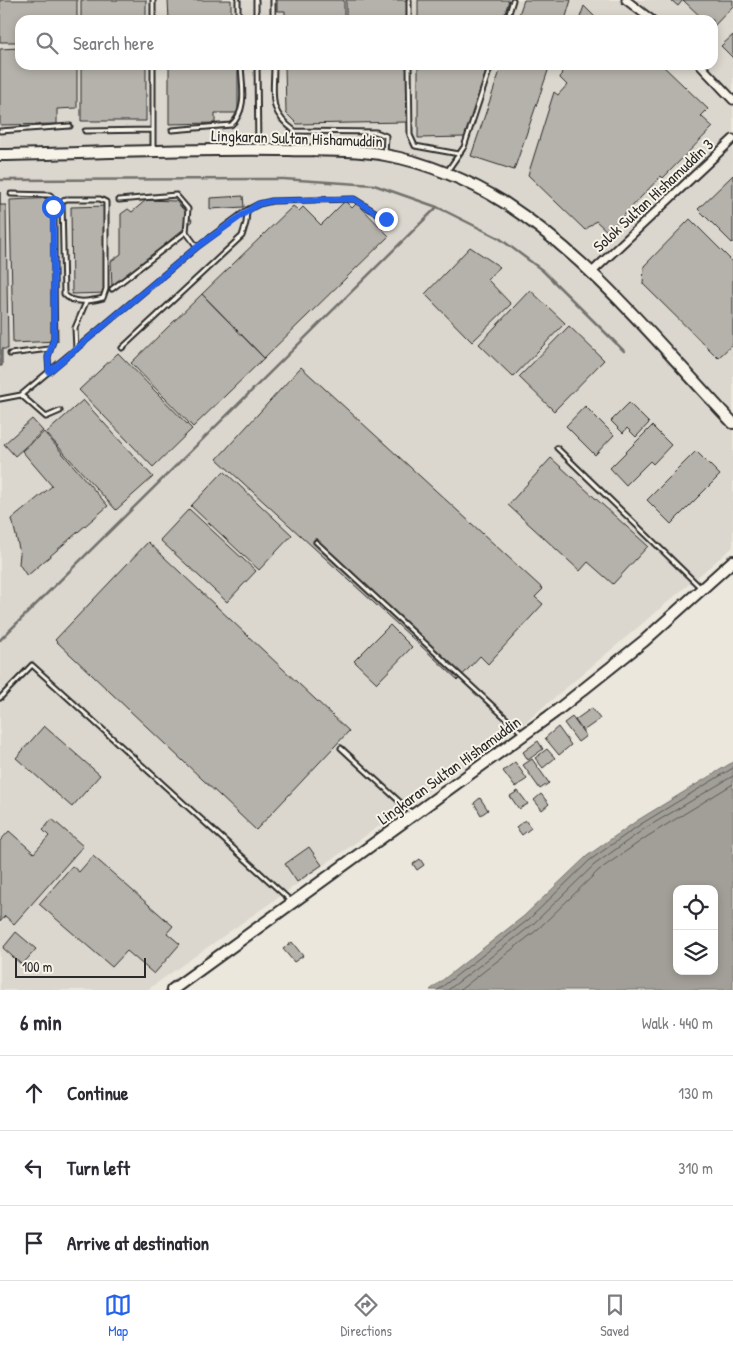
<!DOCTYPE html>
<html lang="en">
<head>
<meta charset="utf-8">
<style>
	:root { --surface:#fff; --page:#f7f7f7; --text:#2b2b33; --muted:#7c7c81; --line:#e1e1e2; --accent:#2563eb }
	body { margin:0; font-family:"Patrick Hand",sans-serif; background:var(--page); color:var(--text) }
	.controls { position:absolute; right:15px; bottom:15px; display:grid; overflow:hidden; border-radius:10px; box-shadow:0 2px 8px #0003 }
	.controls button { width:45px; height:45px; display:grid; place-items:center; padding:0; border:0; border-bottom:1px solid var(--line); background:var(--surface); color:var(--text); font:25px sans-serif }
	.scale { position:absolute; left:15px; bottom:12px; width:131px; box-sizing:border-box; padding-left:5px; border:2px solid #2b2b2b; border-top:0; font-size:14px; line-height:18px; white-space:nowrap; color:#2b2b2b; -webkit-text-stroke:4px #f7f3e8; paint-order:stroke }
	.stop { position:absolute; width:15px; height:15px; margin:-11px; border:4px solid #2563eb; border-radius:50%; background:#fff }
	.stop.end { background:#2563eb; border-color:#fff; box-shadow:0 1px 5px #0008 }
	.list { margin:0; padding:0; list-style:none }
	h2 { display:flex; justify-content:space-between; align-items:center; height:65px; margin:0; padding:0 20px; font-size:21px }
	h2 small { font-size:16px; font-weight:400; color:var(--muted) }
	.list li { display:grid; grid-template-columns:32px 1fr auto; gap:15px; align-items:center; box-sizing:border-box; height:75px; padding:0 20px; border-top:1px solid var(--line) }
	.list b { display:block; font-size:19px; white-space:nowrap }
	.list em { font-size:16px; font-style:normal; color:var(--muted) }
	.icon { flex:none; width:28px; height:28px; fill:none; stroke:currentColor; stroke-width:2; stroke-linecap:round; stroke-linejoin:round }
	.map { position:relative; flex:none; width:733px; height:990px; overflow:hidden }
	.search { position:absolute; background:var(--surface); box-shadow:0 2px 8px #0003; left:15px; right:15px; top:15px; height:55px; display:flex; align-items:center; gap:12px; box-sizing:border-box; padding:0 18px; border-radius:15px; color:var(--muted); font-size:19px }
	.sheet { height:290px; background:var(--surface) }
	nav { display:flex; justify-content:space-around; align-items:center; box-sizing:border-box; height:70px; border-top:1px solid var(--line); background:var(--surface); font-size:14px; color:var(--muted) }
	nav a { display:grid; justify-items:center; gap:2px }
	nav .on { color:var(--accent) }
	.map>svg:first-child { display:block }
	.built { fill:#dbd7ce; fill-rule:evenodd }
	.water { fill:#a29f98; stroke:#72716c; fill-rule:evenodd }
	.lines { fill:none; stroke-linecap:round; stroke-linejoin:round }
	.shore { stroke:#5b5957; stroke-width:1 }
	.stream { stroke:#72716c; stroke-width:2.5 }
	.building { fill:#b5b2ab; stroke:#2b2b2b }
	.lane-casing { stroke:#2b2b2b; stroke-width:7 }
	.street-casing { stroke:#2b2b2b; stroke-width:11 }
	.secondary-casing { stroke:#2b2b2b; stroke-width:14 }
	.lane { stroke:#f7f3e8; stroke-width:3 }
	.street { stroke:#f7f3e8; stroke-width:7 }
	.secondary { stroke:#f7f3e8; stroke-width:10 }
	.route { stroke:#2563eb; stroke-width:6 }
	.labels { text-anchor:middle; stroke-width:4; stroke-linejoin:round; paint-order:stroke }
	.street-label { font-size:16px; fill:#2b2b2b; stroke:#f7f3e8 }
</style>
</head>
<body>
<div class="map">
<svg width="733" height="990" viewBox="0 0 733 990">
	<rect width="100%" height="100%" fill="#ebe7dd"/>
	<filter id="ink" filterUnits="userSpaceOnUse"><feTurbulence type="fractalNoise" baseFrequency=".02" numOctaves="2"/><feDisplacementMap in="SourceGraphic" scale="10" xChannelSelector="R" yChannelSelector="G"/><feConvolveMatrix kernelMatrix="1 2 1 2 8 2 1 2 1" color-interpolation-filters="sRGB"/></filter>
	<g filter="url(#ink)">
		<path class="built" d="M 0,0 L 733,0 L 733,547 L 522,725 L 147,990 L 0,990 ZM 20,20 L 713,20 L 713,65 L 20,65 Z"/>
		<path class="water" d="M 733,762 L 733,990 L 430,990 L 524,916 L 587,856 L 638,820 ZM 677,889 L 714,889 L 714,971 L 677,971 Z"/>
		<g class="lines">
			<path class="shore" d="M 438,990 L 528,920 L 590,860 L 641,824 L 733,768
				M 448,990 L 532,925 L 594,865 L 644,829 L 733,776
				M 460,990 L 537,930 L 599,870 L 648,836 L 733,784"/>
			<path class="stream" d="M 0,180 L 283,179 L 374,185 L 437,207 L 499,238 L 542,270 L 624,351
				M 0,640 L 437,207"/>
		</g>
		<path class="building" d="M 0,0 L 77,0 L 77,20 L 20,20 L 20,42 L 0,42 Z
			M 81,0 L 146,0 L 146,20 L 81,20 Z
			M 168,0 L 231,0 L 231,20 L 169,20 Z
			M 277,0 L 344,0 L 344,20 L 285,20 L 285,11 L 277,11 Z
			M 346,0 L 408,0 L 408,20 L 346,20 Z
			M 418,0 L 509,0 L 503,20 L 418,20 Z
			M 524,0 L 571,0 L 565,20 L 517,20 Z
			M 671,0 L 733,0 L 733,6 L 713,27 L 713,20 L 704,20 L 683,0 L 678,6 Z
			M 584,6 L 598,20 L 579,20 Z
			M 733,35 L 733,58 L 721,46 Z
			M 20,48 L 20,65 L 77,65 L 77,108 L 57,109 L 57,124 L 0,125 L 0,49 Z
			M 81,65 L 146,65 L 146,121 L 81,121 Z
			M 169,65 L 238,65 L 238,113 L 215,113 L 215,123 L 169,124 Z
			M 285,65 L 407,65 L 407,122 L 297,124 L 286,113 Z
			M 418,65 L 490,65 L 465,137 L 418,138 Z
			M 502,65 L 550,65 L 514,170 L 471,156 Z
			M 564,65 L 662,65 L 708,109 L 701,116 L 713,127 L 663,178 L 661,176 L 608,232 L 596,221 L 585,230 L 528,175 L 554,92 L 558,95 L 567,85 L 560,78 Z
			M 733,175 L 733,244 L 698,209 Z
			M 0,192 L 0,205 L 6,205 L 8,349 L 2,349 L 2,366 L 0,366 Z
			M 243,196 L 244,207 L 210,209 L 210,198 Z
			M 55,198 L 58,341 L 13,343 L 10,200 Z
			M 146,200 L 176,201 L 193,221 L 112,289 L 111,261 L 121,254 L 121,214 L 128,209 L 132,212 Z
			M 345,201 L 352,208 L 357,203 L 389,236 L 264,358 L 202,294 L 293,206 L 299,211 L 303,207 L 321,225 Z
			M 107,206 L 108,293 L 72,294 L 71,207 Z
			M 690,219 L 733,262 L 733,344 L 718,358 L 643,284 L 644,266 Z
			M 470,247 L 500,267 L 487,279 L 511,304 L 472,342 L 425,294 Z
			M 530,290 L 565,323 L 513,377 L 479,344 Z
			M 202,294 L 264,358 L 193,427 L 131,363 Z
			M 569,326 L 604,360 L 554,411 L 519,377 Z
			M 118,353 L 192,429 L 153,467 L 79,390 Z
			M 301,367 L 543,589 L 535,597 L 543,604 L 488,664 L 480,656 L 458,680 L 217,459 Z
			M 83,400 L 153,477 L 116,510 L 46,433 Z
			M 629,403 L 649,423 L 636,437 L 627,428 L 623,433 L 611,421 Z
			M 585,406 L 614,435 L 595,455 L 566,426 Z
			M 32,419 L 43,431 L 15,456 L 4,444 Z
			M 652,426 L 671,445 L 653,464 L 650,461 L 626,485 L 610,468 Z
			M 44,432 L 108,506 L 27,576 L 19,564 L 20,553 L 12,519 L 52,486 L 22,451 Z
			M 696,451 L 720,475 L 671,524 L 647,500 Z
			M 551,458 L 648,546 L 613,584 L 588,562 L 580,571 L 508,505 Z
			M 224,471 L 292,535 L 259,570 L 191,506 Z
			M 189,509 L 256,571 L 227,602 L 160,540 Z
			M 148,542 L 349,731 L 256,830 L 55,640 Z
			M 390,625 L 412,647 L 377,683 L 354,661 Z
			M 592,708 L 600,719 L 583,731 L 575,720 Z
			M 572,717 L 586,736 L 578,742 L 564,723 Z
			M 44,726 L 100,775 L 72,807 L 16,758 Z
			M 558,727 L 571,745 L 559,755 L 545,738 Z
			M 538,741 L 543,749 L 528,760 L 523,752 Z
			M 547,749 L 555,758 L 543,768 L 535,758 Z
			M 532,759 L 549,783 L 540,789 L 523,765 Z
			M 515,762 L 527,779 L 515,787 L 503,771 Z
			M 518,791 L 528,804 L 519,809 L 510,796 Z
			M 541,794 L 549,804 L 542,810 L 534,800 Z
			M 480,798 L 488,810 L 481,815 L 474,803 Z
			M 52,819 L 83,846 L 14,924 L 5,916 L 0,922 L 0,841 L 9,831 L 34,853 L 49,836 L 43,830 Z
			M 525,820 L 531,828 L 522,835 L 516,827 Z
			M 309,847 L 322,865 L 297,882 L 285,864 Z
			M 93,856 L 173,926 L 167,933 L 180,944 L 154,974 L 127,951 L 112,967 L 39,904 L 72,866 L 79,872 Z
			M 420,859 L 424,865 L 417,870 L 413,864 Z
			M 16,932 L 36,949 L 22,965 L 3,948 Z
			M 292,942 L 303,956 L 294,962 L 283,949 Z"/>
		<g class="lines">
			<defs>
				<path id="lane" d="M 238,0 L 238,20
					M 256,0 L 256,20
					M 409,0 L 409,20
					M 153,20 L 153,0
					M 273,20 L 273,0
					M 507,20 L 513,0
					M 257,65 L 258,149
					M 274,65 C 274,96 267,111 295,131 L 376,132 L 386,136 L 385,154
					M 409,65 L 410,135 L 415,146 L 459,154
					M 172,130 L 231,125 C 248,110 242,86 241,65
					M 0,131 L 70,126
					M 85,131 L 153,130
					M 153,148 L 153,65
					M 448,170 L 464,147 L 491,65
					M 11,194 L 50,195 L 54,199 L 54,338 L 48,357 L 49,372
					M 66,199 L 100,199 L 106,202 L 106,289 L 103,298 C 91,301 73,305 64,294 L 62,202 Z
					M 119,200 L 176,195 L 188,209 L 186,232
					M 112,289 L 186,232 L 197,247
					M 122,348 L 242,236 L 246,223 L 247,211
					M 76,349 L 75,328 L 86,302
					M 10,354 L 49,349
					M 21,395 L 46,417 L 60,411
					M 0,399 L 21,395 L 197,247 L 247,210 L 259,204 L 272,201 L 354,199 L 386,219
					M 557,448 L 701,588
					M 316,542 L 522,733
					M 0,698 L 32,665 L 291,901
					M 341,748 L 412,813"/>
				<path id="street" d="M 626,0 L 652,20
					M 700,65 L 733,100
					M 592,272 L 733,139"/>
				<path id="secondary" d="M 0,155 C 96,153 193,148 289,150 C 320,151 354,149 385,155 C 426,162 470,181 505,203 C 594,261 661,347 733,423
					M 172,990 L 555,712 L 644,641 L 733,561"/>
			</defs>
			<use href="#lane" class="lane-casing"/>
			<use href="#street" class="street-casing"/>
			<use href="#secondary" class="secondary-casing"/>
			<use href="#lane" class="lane"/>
			<use href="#street" class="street"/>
			<use href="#secondary" class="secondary"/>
		</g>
	</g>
	<g class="lines" filter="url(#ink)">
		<path class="route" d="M 53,207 L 54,338 L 48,357 L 49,372 L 197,247 L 258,204 L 272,201 L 354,199 L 386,219"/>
	</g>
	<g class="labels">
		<g class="street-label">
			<text transform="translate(297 138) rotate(2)" y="6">Lingkaran Sultan Hishamuddin</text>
			<text transform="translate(653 195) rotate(-43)" y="6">Solok Sultan Hishamuddin 3</text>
			<text transform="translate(449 770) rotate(-36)" y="6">Lingkaran Sultan Hishamuddin</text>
		</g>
	</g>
</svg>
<div class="controls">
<button><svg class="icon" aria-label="locate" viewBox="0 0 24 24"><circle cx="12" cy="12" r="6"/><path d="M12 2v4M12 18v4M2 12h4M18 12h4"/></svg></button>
<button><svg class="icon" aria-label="layers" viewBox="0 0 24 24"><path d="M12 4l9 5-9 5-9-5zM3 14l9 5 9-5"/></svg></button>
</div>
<div class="scale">100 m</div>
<div class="stop" style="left:53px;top:207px"></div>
<div class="stop end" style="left:386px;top:219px"></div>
<div class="search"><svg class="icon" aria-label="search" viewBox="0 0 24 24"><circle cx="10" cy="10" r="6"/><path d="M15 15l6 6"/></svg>Search here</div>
</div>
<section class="sheet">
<h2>6 min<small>Walk · 440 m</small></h2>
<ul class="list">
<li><svg class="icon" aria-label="ahead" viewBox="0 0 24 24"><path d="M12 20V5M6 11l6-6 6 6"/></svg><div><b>Continue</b></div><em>130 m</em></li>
<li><svg class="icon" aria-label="left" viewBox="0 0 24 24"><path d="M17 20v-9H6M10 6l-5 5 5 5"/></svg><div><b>Turn left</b></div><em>310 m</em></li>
<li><svg class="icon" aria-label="arrive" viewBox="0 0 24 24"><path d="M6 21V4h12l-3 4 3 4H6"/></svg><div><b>Arrive at destination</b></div></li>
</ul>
</section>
<nav>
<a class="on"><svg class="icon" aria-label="map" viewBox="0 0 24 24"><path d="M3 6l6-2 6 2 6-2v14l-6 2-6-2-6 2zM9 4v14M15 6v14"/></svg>Map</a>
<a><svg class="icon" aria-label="directions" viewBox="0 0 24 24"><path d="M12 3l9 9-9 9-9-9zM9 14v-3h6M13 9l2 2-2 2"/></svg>Directions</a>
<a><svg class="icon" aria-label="saved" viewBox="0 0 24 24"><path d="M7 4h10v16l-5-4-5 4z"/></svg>Saved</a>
</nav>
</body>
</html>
